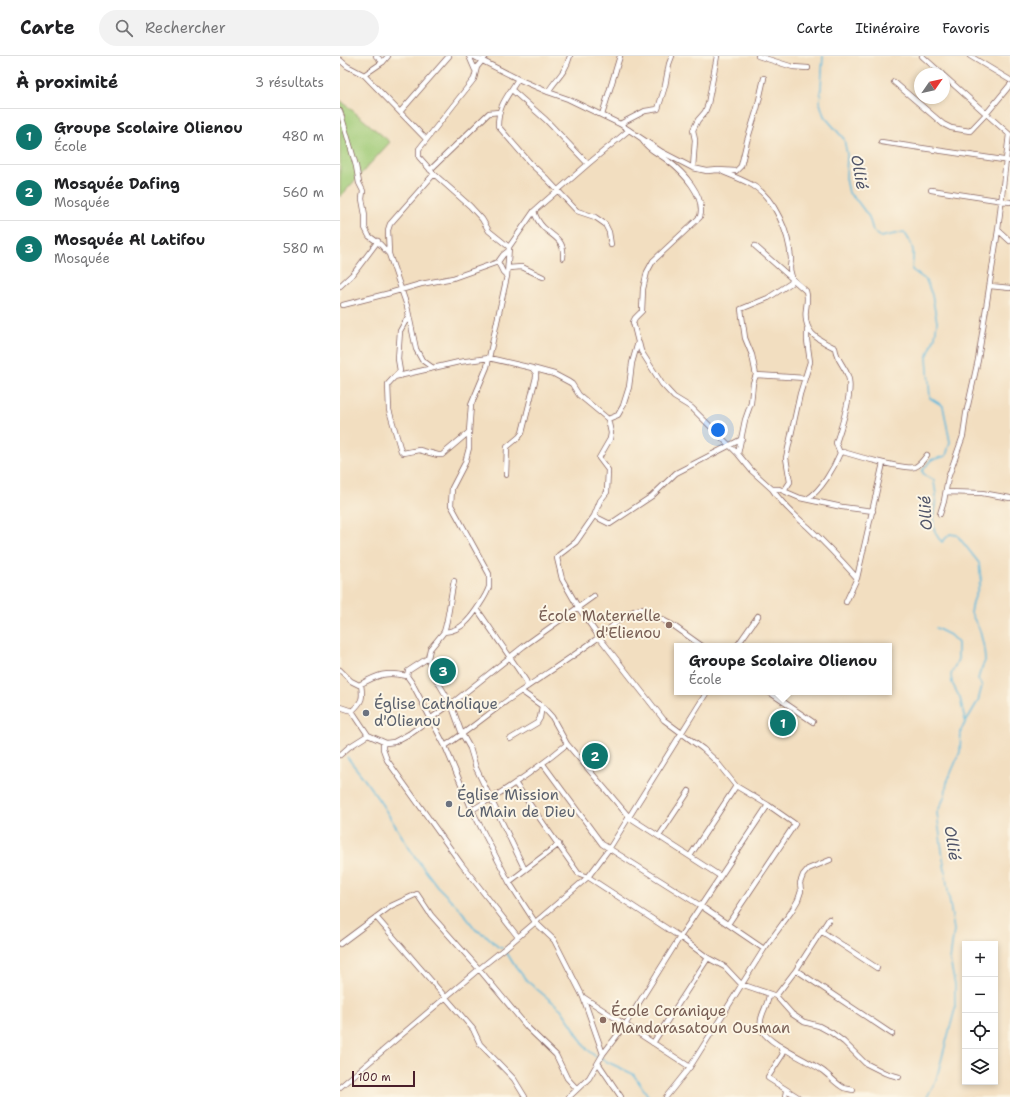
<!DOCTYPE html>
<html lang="fr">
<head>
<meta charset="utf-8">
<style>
	:root { --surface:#fff; --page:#f2f2f2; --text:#202124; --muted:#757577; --line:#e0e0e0; --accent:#0f766e }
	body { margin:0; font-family:"Shantell Sans",sans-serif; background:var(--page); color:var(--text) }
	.controls { position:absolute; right:12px; bottom:12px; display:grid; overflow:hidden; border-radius:0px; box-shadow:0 2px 6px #0003 }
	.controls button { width:36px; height:36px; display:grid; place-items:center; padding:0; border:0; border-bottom:1px solid var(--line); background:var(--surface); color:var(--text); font:20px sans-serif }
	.compass { position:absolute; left:574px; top:12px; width:36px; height:36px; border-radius:50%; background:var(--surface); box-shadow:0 2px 6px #0003; rotate:56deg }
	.scale { position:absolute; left:12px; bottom:10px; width:63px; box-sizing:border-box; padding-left:4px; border:2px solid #4a1f2b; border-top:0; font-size:11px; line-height:14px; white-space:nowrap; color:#4a1f2b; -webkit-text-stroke:3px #fcf5e5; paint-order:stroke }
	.you { position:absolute; left:378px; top:374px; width:14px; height:14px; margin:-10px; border:3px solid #fff; border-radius:50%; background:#1a73e8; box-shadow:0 0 0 6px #1a73e833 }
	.badge { display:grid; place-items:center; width:26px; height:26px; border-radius:50%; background:var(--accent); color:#fff; font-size:13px; font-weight:700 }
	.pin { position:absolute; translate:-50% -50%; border:2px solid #fff; box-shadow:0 1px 4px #0006 }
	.popup { position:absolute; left:334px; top:587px; width:218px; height:52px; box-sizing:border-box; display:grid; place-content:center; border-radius:0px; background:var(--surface); filter:drop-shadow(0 1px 3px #0005); font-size:13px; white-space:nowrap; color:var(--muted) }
	.popup b { font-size:15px; color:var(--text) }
	.popup::after { content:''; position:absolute; left:50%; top:100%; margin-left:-8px; border:8px solid transparent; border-top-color:var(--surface) }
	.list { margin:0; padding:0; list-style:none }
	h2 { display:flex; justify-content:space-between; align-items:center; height:52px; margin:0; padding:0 16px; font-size:17px }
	h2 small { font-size:13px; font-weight:400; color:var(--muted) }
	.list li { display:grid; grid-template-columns:26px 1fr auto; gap:12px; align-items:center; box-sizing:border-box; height:56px; padding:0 16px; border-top:1px solid var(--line) }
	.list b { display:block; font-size:15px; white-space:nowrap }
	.list p { margin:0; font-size:13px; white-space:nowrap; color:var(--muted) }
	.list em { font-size:13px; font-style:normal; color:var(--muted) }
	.icon { flex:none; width:22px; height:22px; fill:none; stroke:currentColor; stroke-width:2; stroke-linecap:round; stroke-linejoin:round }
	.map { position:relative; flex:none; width:670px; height:1041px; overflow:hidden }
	header { display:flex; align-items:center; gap:24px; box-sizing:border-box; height:56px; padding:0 20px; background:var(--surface); border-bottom:1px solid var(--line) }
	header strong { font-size:19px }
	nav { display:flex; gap:22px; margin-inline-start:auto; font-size:14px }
	.search { width:280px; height:36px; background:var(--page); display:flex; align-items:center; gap:10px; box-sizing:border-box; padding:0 14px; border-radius:22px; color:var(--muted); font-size:15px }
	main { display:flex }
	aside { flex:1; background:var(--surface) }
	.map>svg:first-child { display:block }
	.green { fill:#9fca76; stroke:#747450 }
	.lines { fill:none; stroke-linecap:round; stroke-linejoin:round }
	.stream { stroke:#5eb8dc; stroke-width:1.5 }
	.street-casing { stroke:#85625f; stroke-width:6 }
	.street { stroke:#fff; stroke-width:4.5 }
	.education-dot { fill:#8d6e63; stroke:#fcf5e5; stroke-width:1.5 }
	.worship-dot { fill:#6b7280; stroke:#fcf5e5; stroke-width:1.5 }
	.labels { text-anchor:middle; stroke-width:4; stroke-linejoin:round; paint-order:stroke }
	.education-label { font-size:15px; fill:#785e54; stroke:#fcf5e5; text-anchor:end }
	.worship-label { font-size:15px; fill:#5b616d; stroke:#fcf5e5; text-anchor:start }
	.water-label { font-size:16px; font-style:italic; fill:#515569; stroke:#fcf5e5 }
</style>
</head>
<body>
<header>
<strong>Carte</strong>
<div class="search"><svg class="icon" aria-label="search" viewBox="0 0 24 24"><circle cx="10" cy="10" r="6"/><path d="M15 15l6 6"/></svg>Rechercher</div>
<nav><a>Carte</a><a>Itinéraire</a><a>Favoris</a></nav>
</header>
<main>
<aside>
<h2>À proximité<small>3 résultats</small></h2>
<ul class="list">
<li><span class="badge">1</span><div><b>Groupe Scolaire Olienou</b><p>École</p></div><em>480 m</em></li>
<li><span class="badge">2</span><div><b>Mosquée Dafing</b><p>Mosquée</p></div><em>560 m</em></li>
<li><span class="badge">3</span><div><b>Mosquée Al Latifou</b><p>Mosquée</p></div><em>580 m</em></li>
</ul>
</aside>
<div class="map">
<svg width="670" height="1041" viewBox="0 0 670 1041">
	<rect width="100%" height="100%" fill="#fcf5e5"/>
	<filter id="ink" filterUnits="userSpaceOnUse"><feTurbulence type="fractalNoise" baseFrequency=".025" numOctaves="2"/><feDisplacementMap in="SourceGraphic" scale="8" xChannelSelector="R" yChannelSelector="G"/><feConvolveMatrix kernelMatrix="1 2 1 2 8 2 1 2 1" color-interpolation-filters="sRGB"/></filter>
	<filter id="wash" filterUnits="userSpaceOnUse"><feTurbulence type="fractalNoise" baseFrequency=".012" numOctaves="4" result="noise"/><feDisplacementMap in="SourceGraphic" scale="16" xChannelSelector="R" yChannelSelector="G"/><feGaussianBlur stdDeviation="0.9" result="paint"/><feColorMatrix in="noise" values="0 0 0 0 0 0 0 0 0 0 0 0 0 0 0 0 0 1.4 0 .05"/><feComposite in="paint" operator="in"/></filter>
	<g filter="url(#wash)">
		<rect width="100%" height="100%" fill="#f2dec0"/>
		<path class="green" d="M 0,44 L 50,86 L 0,141 Z"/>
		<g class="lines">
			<path class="stream" d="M 483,0 L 480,47 L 484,60 L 504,83 L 507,98 L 506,122 L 509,137 L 518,146 L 529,161 L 533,175 L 541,181 L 564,176 C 575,192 574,195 572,214 L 586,224 L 592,239 L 597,266 L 595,281 L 587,301 L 590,342 L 603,350 L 610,386 L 606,400 L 591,404 L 582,415 L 585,420 L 594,424 C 594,429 596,435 596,440 C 595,456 588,473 602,486 L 610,478 L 617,479 L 639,507 L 641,524 L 633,546 L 631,557 L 640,575 L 644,592 L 645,605 L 640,616 L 638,623 L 642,630 L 638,645 L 621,674 L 620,696 L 607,726 L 605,740 L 597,757 L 602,795 L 614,874 L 610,904 L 615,929 L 615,953 L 596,1024 L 587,1041
				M 596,572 L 610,579 L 618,587 L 618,603 L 611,619 L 612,627 L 620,642 L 625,664
				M 7,701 L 22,720 L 41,747 L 73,798 L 97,830 L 120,853 L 136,874 L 147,880 L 158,891 L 162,892
				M 165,894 L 173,907 L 187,925 L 221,953 L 232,969 L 245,991 L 255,1000 L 293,1018 L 309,1041"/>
		</g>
	</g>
	<g filter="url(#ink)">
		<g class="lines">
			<defs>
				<path id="street" d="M 36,0 L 43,6
					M 129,0 L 135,14
					M 133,0 L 178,23 L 208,36 L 228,43 L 280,68 L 322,96 L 353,112 L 367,115 L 378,114 L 396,115 L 401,110 L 407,85 L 417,53 L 424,22
					M 146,0 L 137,11 L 134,23 L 79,93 L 79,101 L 94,118 L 130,150 L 142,163 L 149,175 L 169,191
					M 418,0 L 453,11 L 468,12
					M 582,0 L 602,18
					M 630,0 L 670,24
					M 0,4 L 7,10 L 24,19 L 86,83
					M 24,19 L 43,6 L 48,0
					M 604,20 L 670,79
					M 178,23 C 168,40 158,49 158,70 L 191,108 L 207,123 L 237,155 L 255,161 L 265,168 L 269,176 L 271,189
					M 554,26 L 603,68 L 611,72 L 630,75 L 647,57 L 670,29
					M 172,34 L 206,64 L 248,108 L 194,155 L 169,191 L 167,220 L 147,311 L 131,349 L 129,376 L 129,392 L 125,407 L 112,432 L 111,449 L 149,518 C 149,522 149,527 149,531 C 147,537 144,542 140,548 C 131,562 122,575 104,576 L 90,593 L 88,602 L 92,616 L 111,648 L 122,678 L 130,692 L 136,712 L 185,814
					M 208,36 C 217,21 225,18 230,0
					M 0,55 L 16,110 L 19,127 L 23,135 L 22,143 L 25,159 L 25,172 L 29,180 L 40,188 L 49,198
					M 60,56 L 109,0
					M 262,59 L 280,0
					M 280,68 L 305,55 L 318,53 L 325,30 L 329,8 L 332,0
					M 541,86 L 670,105
					M 248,108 L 289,74
					M 353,112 L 355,84 L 353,74 L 358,64 L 365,56 L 368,48 L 377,0
					M 90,114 L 149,57 L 159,56
					M 383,116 C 393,120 403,124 412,129 C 435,142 449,177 451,203 C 451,206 450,209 450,212 C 450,218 454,221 451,227 L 428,242 L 401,253 L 405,282 L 412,299 L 416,319 L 413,327 L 411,347 L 405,364 L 398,398
					M 591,134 L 670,146
					M 194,155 C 196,162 199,167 204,172 C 215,182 225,184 223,202
					M 658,174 L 670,185
					M 415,190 L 466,235 C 468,241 467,246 466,253 C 463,277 477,283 495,292 C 497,305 504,309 508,320 C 514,335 501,372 496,387 L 500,397 C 494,412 481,435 467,443
					M 158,206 L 163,216 L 167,220
					M 168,212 L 182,211 L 203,221
					M 0,230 L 14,217 L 38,185
					M 650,230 L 670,232
					M 3,249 L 50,237 L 81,228 L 113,222 L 158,206 L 163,199 L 168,195
					M 69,259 L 60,275 L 58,303 L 60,315 L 48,328 L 49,354 L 61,395 L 63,397 L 79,394 L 98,399 L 102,399 L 129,376
					M 299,287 L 301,295 L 322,328 L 334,341 L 352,352 L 398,398 L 412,415 L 432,433 L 439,433 L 460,442 L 502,451 L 533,455
					M 93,312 L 82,304 L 76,293 L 67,250 L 49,198 L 48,174 L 50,168 L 94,118
					M 192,312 L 214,318 L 229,326 L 232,328 L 239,339 L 268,363 L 271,377 L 270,383 L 259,402 L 268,414 L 267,436 L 260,445 L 254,460 L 236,486 L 219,499 L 217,502 L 222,523 L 238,551 L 259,581 L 324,664 L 363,693 L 376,705 L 396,730 L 428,749 L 455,768 L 388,868
					M 416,319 L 465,322
					M 54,321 L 119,306 L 149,302 L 192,312 L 196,317 L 196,321 L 182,377 L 179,381 L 167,391 L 166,419
					M 268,363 L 278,359 L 283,350 L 289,331 L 292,307 L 298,286 L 293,266 L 295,262 L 302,255 L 303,233 L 307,216 L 313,205 L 360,161 C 366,140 343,116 327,104 C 318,97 309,94 303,85
					M 500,397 L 503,396 C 516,400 565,414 575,411 C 580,409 584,403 587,399
					M 432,433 C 442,448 454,459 468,471 C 485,487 501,504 517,522
					M 444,435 L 450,426 L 446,402 L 460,338 L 470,306 L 467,284 L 467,273
					M 606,436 L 642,437 L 670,442
					M 600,458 L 604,445 L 608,422 L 623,380 L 626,358 L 638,304 L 658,174 L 669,78
					M 254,460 L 270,468 L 312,440 L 336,417 L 402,383
					M 506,546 L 517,522 L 543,407
					M 137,553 L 178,613 L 186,625 L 187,631
					M 104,576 C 109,560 110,542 114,525
					M 397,590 L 418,560
					M 0,614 L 11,625 L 19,629 C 38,619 45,615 67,620 L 72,627 L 105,690 L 132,754 L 169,826 L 195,866 L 214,884 L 243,941 L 263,998
					M 67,620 L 68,615 L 88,602
					M 181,635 L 202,650 L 212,661 L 227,688 L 289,761 L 380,820
					M 429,636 L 473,666
					M 0,651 L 12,655 L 28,679
					M 12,655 C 23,645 23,642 21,628
					M 170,683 L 197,667 L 200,662 L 202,650
					M 43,686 L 43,693 L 47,704 L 122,809 L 178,881
					M 105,690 C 131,673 155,652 181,635 C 207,617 234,600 259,581 C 270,573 289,553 302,553 L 334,570 L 362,590
					M 0,699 L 9,691 L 28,679 L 46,687 L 54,686 L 69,678 L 111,648 L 184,590 L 254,540
					M 203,708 L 262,788 L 361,850 L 424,893
					M 175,727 L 238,817 L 248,821 L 340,881 L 368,902 L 385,911 L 401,928 L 436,940 L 452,958 L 464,966 L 479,970 L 492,977 L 504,986 L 525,1007 L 545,1017 L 559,1021
					M 132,754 C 165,735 197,713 227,688
					M 319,780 L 349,735
					M 350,800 L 396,730
					M 169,826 L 219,788
					M 36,861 L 133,973 L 140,988 L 174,1023 L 185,1041
					M 481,875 L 537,912
					M 0,888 L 51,850 L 77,838 L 91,859 L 139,913 L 188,972 L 216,999 L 227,1022 L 237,1033
					M 456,914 L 552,978
					M 429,939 C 428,951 417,961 422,974 C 428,988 469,1005 483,1015 C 490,1020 496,1028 504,1032 C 507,1033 510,1033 513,1034
					M 436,940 L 456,914 L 489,863
					M 243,941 L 350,1011
					M 313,987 L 368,902
					M 440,990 L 443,998 L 428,1021 L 428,1022 L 458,1041
					M 258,1007 L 281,1041
					M 0,1031 L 139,913 L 164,893 L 248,821 L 269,793 L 367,636
					M 229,1041 L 249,1022 L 263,998 L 285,969 L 340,881 L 428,749
					M 326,1041 L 350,1011 L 424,893 L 451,856 L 458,844 L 461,835 L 460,827 L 463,819 L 468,813 L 490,804
					M 445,1041 L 446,1035"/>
			</defs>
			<use href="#street" class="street-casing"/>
			<use href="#street" class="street"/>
		</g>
	</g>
	<g class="education-dot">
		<circle cx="329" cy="569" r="4"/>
		<circle cx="263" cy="964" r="4"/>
	</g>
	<g class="worship-dot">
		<circle cx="26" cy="657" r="4"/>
		<circle cx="109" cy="748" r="4"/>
	</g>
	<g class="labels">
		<g class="education-label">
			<text x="321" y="565">École Maternelle<tspan x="321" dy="17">d'Elienou</tspan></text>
			<text x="271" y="960" text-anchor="start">École Coranique<tspan x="271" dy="17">Mandarasatoun Ousman</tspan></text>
		</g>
		<g class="worship-label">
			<text x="34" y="653">Église Catholique<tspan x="34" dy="17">d'Olienou</tspan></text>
			<text x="117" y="744">Église Mission<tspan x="117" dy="17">La Main de Dieu</tspan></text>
		</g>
		<g class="water-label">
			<text transform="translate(520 116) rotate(80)" y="6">Ollié</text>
			<text transform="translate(585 457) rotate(-93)" y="6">Ollié</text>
			<text transform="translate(613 787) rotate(82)" y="6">Ollié</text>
		</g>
	</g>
</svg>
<div class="controls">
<button>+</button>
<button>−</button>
<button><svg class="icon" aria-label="locate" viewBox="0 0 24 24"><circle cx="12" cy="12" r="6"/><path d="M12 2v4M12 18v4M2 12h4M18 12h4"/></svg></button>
<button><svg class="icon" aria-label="layers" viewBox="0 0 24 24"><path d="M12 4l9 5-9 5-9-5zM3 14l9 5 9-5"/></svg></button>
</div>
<svg class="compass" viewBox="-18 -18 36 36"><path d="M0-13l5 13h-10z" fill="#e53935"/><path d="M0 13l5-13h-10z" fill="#757577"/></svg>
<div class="scale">100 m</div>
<div class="you"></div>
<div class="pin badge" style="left:443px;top:667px">1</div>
<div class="popup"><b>Groupe Scolaire Olienou</b>École</div>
<div class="pin badge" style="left:255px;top:700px">2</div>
<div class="pin badge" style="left:103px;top:615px">3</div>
</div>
</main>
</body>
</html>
